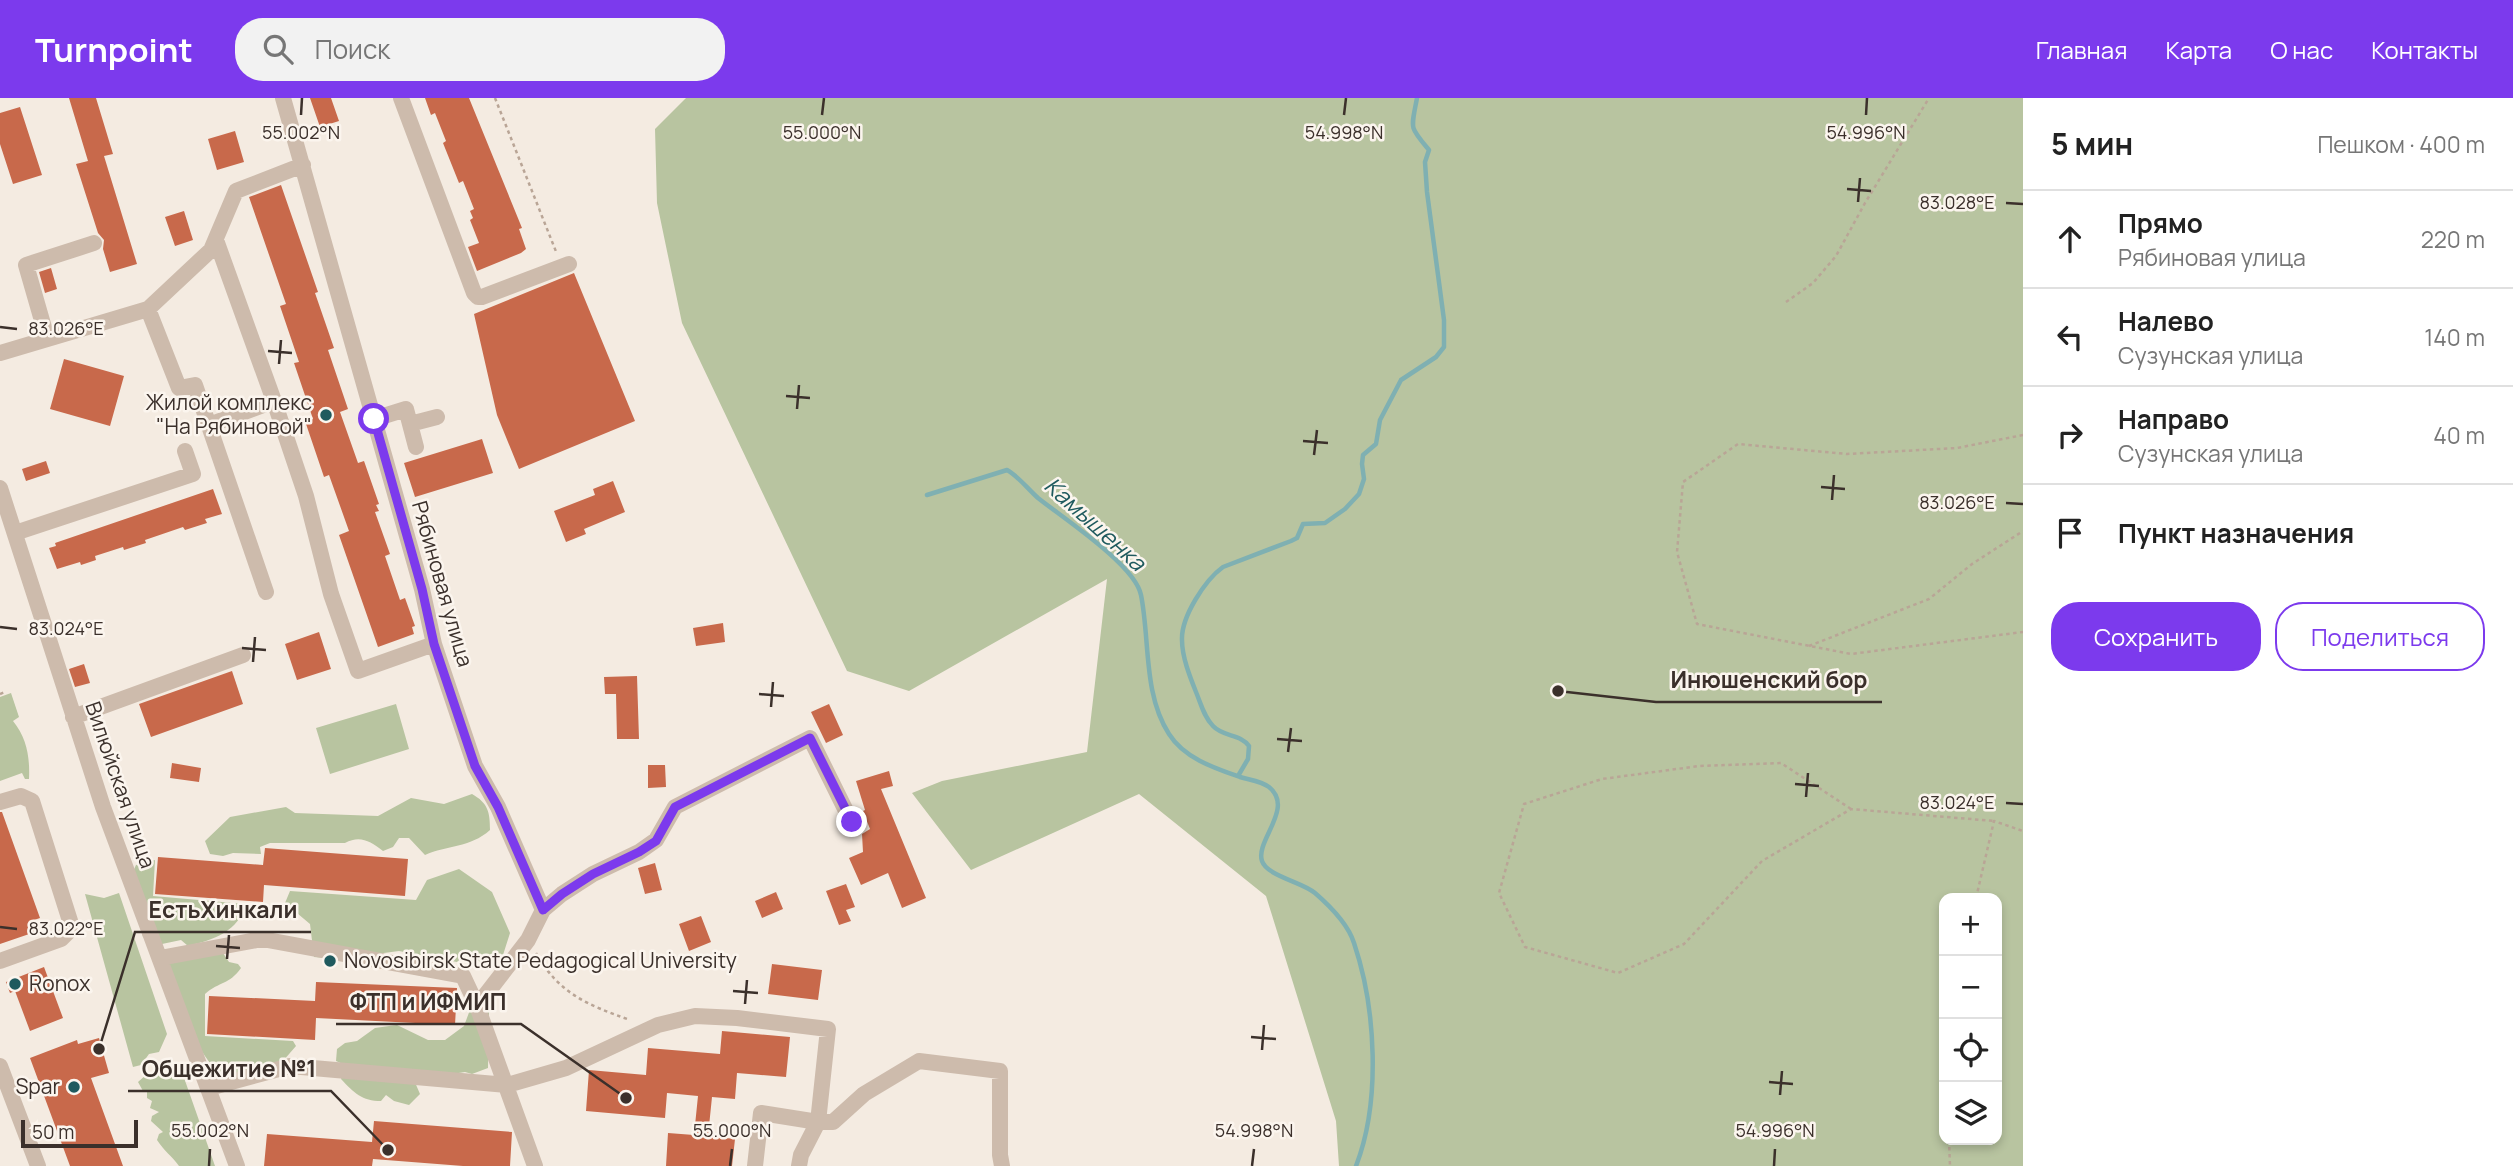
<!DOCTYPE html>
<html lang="ru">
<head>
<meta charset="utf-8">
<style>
	:root { --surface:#fff; --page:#f2f2f2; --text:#222; --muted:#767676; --line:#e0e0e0; --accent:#7c3aed }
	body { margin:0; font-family:Manrope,sans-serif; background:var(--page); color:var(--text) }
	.controls { position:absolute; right:21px; bottom:21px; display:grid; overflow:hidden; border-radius:14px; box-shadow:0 4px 10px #0003 }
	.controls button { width:63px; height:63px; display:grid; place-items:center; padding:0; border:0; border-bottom:2px solid var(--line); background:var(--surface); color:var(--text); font:35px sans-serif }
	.scale { position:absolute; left:21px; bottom:18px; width:117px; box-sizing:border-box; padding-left:7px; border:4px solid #3b302b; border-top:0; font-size:19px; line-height:24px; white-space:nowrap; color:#3b302b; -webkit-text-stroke:5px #fbf5ee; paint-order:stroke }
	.stop { position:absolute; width:21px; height:21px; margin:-16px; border:5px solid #7c3aed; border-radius:50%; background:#fff }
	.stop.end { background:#7c3aed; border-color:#fff; box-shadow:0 2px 7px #0008 }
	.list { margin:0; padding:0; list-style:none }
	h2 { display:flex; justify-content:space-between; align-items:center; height:91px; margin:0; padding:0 28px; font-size:30px }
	h2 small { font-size:23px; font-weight:400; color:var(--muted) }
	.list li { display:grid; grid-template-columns:46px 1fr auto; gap:21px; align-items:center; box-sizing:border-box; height:98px; padding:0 28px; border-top:2px solid var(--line) }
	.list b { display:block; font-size:26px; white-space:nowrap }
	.list p { margin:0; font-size:23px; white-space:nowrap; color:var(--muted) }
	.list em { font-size:23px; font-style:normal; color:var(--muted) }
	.actions { display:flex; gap:14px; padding:21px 28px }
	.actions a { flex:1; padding:16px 0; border:2px solid var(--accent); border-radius:28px; text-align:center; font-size:24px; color:var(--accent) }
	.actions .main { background:var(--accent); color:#fff }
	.icon { flex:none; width:38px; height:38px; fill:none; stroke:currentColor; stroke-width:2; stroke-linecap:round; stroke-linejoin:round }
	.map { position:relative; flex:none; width:2023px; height:1068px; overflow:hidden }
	header { display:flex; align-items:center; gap:42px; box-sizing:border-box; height:98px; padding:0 35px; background:var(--accent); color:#fff }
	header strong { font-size:33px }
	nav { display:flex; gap:38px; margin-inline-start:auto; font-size:24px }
	.search { width:490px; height:63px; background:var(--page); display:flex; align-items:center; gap:18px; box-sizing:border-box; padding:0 24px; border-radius:28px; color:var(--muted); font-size:26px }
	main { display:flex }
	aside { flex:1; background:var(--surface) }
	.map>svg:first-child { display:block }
	.green { fill:#b8c4a0; fill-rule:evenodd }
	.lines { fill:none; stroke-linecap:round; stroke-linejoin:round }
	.stream { stroke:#7fb0b2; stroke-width:4.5 }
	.building { fill:#c8694b }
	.path { stroke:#b9a596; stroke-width:2.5; stroke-dasharray:3.5 3.5; stroke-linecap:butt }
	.minor { stroke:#cdbbac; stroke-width:16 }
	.route { stroke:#7c3aed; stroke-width:9 }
	.ticks { fill:none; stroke:#3b302b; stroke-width:2.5 }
	.poi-dot { fill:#1f5a5e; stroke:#fbf5ee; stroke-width:2.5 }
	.labels { text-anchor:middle; stroke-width:5; stroke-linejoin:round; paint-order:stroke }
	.poi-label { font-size:21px; fill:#3b302b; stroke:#fbf5ee; text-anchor:end }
	.street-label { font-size:21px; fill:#3b302b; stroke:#fbf5ee }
	.water-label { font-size:23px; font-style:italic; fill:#1f5a5e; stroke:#fbf5ee }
	.ticks-label { font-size:18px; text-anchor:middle; fill:#3b302b; stroke:#fbf5ee; stroke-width:5; stroke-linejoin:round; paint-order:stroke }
	.leader { fill:none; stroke:#3b302b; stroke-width:2.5 }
	.callout-dot { fill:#3b302b; stroke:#fbf5ee; stroke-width:2.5 }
	.callout-label { font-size:23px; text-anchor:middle; font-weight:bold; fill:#3b302b; stroke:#fbf5ee; stroke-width:5; stroke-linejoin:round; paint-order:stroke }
</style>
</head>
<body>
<header>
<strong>Turnpoint</strong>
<div class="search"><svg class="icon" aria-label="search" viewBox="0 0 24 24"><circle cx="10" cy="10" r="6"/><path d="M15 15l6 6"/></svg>Поиск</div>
<nav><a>Главная</a><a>Карта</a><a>О нас</a><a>Контакты</a></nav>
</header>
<main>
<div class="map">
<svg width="2023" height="1068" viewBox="0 0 2023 1068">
	<rect width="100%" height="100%" fill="#f4ebe1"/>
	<path class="green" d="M 686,0 L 2023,0 L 2023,1068 L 1339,1068 L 1336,1023 L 1266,798 L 1139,696 L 971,772 L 912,695 L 942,683 L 1087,654 L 1107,481 L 909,593 L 847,573 L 682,225 L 657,105 L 655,31 ZM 1944,800 L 1997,800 L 1997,1042 L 1944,1042 Z
		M 11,595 L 19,619 L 13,623 C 27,640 30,660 29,681 L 25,681 L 22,675 L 0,683 L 0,599 Z
		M 396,606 L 409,651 L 330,676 L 316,630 Z
		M 472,696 C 488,705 490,714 490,732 C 470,750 447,747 425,757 L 409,740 L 399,740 L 393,749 L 383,753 C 370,743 360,737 345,745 L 270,745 L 260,749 L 261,756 L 233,755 L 223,758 L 210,756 L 205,743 L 230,719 L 286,709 L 295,715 L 378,718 L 411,700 L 444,706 Z
		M 155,762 L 153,798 L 245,806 C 240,833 213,842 188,848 L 181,842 L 162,846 L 143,839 L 128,785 L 136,767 Z
		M 459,771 L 492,794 L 510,835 L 503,857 L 486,867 L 466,856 L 457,864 L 399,853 L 338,861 L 314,859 L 310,826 L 285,805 L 290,793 L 416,802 L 427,782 Z
		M 119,795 L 167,936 L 159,954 L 149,956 L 141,967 L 133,969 L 85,796 L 104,800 Z
		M 217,846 L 229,864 L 238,866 L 241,870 C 229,887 220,883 205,896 L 205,938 L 293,943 L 296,948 L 283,963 L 216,991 L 212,981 L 216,974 L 196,945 L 165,863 Z
		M 474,901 L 485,904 L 489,915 L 488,970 L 472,976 L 465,974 L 414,982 L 420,996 L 409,1007 L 394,1003 L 386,997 L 381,1003 C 362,1003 354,995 341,981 L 345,967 L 336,963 L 337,951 L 345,945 L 357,943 L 375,930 L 389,928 L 397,927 L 428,942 L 445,942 L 464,928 Z
		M 182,974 L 215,1068 L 179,1068 C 172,1058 164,1053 157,1042 L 159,1036 L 163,1034 L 151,1023 L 152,1018 L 159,1014 L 150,1010 L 152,1003 L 147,1000 L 147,994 L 143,993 L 138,984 L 147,976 Z"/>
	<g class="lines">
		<path class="stream" d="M 927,397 L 1007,372 C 1018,378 1028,391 1038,400 C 1063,420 1135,467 1141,497 C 1150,541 1143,596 1169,636 C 1184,660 1214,670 1240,679 C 1250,682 1261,683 1269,689 C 1295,710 1255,743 1262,763 C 1267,778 1302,784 1315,795 C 1330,808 1348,826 1354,845 C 1376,910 1381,1004 1356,1068
			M 1238,678 L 1248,661 L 1249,648 C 1241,636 1223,639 1213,628 C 1204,619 1201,606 1196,594 C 1190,579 1182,559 1182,542 C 1181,519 1205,482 1223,469 L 1291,443 L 1297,440 L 1303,426 L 1325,425 L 1345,411 L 1359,396 L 1364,381 L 1362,366 L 1363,357 L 1376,346 L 1380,322 L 1401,282 L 1436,259 L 1444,249 L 1444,222 L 1427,94 L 1425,64 L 1429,52 C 1409,28 1411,32 1417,0"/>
	</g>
	<path class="building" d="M 69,0 L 96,0 L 113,56 L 104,58 L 137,166 L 110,174 L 103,151 L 104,142 L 98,135 L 76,66 L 88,63 Z
		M 310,0 L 331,0 L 339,23 L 320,29 Z
		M 425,0 L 469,0 L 522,130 L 519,131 L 526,151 L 521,155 L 477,173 L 468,149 L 479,145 L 470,122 L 473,120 L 470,113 L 474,111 L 463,83 L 459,85 L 443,45 L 446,43 L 435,15 L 431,17 Z
		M 20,9 L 42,77 L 13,86 L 0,46 L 0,15 Z
		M 235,33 L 244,64 L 217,72 L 208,41 Z
		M 281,87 L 318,194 L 315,195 L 334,250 L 328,252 L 348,311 L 340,314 L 358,365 L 364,363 L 379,406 L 376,407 L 379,413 L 375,414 L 390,456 L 385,458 L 400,502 L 405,500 L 415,528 L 412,529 L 414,536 L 378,549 L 339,437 L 349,433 L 329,377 L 324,379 L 305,323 L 313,321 L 294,265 L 299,264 L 280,208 L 286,206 L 249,99 Z
		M 184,113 L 193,142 L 175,148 L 165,119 Z
		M 51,170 L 57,191 L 45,195 L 39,174 Z
		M 574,175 L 635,323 L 519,371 L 497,317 L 474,216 Z
		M 64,261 L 124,278 L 110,328 L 50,311 Z
		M 482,341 L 493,375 L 415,399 L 404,365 Z
		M 46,363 L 50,375 L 26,383 L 22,371 Z
		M 613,383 L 625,414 L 584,431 L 586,436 L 566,444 L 554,413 L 595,397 L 593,391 Z
		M 213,391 L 222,416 L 205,421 L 207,425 L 185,432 L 183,429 L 145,442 L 146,445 L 124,452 L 123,449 L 95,458 L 96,462 L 81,467 L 80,464 L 57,471 L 49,450 L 56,448 L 55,445 Z
		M 723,525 L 725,544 L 696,548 L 693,530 Z
		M 319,534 L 331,571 L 297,582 L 285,546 Z
		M 84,566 L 90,585 L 75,589 L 69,571 Z
		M 232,573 L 243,606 L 151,639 L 139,606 Z
		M 637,578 L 639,641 L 617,641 L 616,596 L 605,596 L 604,579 Z
		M 829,606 L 843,637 L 826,645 L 811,614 Z
		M 172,665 L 201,670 L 199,684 L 170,680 Z
		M 648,667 L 665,667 L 666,689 L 648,690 Z
		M 889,673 L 893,688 L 881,691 L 926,800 L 902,810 L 888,775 L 861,787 L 849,760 L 863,754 L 862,736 L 870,731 L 863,713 L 865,712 L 856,683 Z
		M 0,714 L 2,714 L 40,820 L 34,822 L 38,833 L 0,846 Z
		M 265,750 L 408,761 L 405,798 L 264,787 L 263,804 L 155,796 L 158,759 L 263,767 Z
		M 655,765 L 662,792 L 645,796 L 638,770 Z
		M 846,786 L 855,809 L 846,812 L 851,823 L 839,827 L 826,793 Z
		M 776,794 L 783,811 L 762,820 L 755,803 Z
		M 701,818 L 711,844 L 689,853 L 679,826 Z
		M 772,866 L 822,872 L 818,902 L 768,896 Z
		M 44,869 L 63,920 L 30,933 L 15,893 L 10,895 L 6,884 Z
		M 316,884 L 457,890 L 455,927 L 316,920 L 315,942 L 207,936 L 209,898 L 315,903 Z
		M 722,933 L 790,939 L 786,979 L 737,975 L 735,1001 L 712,999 L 708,1038 L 735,1041 L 732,1068 L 666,1068 L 668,1035 L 694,1037 L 698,998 L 667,995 L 665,1020 L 586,1013 L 589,972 L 646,977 L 648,950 L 720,956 Z
		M 99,940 L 109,975 L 91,980 L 123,1068 L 70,1068 L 30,960 L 77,942 L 78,946 Z
		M 374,1023 L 512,1034 L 510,1068 L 463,1068 L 373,1061 L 372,1068 L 264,1068 L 267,1036 L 372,1044 Z"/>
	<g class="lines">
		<path class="path" d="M 495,0 L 557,156
			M 1786,204 L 1813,185 L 1836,158 L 1865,105 L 1929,0
			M 2023,337 L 1957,350 L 1847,356 L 1738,346 L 1683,384 L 1677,454 L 1697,526 L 1851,556 L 2023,534
			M 1809,548 L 1929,501 L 1972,466 L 2023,433
			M 0,596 L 5,594
			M 1851,711 L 1781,665 L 1699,668 L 1602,681 L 1524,706 L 1499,795 L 1525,849 L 1618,875 L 1684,846 L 1762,763 L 1851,711 L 1994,723
			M 1976,800 L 1994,723 L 2023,733
			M 536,855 C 559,896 588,907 630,922
			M 1949,1042 L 1950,1068"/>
		<path class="minor" d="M 283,0 L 422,491 L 434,546 L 475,668 L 498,709 L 543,812
			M 401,0 L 474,195 L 478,199 L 482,199 L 569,166
			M 148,211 L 211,152 L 236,93 L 303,67
			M 47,240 L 26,167 L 94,145
			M 0,255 L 148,211 L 179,290 L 195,287 L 266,494
			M 274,303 L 306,398 L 331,496 L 358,573 L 434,546
			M 374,321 L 406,311 L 416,349
			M 410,326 L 437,319
			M 209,327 L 274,303 L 216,142
			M 0,390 L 103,709 L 237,1068
			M 15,435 L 193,376 L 185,353
			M 73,619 L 243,557
			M 0,704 L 21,698 L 32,703 L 71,826 L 69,833 L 61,841 L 0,863
			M 160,860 L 262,841 L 463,878 L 477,908
			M 0,968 L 38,1068
			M 209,990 L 290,968 L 507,987 L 566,970 L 658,927 L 695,918 L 737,920 L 828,931 L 818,1024 L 761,1015 L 755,1068
			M 535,1068 L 477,908 L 528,842 L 543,812 L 562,796 L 593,776 L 639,754 L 656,742 L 675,709 L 810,640 L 852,725
			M 799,1068 L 801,1057 L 818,1024 L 833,1024 L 864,996 L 919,963 L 1000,973 L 1000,1057 L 1002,1068"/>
	</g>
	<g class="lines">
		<path class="route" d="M 374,321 L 422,491 L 434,546 L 475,668 L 498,709 L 543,812 L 562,796 L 593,776 L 639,754 L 656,743 L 675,709 L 810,640 L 852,724"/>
	</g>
	<path class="ticks" d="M 301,17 L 302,0M 822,17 L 824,0M 1344,17 L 1346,0M 1866,17 L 1867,0M 1847,91 L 1871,93M 1858,104 L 1860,80M 2006,105 L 2023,106M 0,229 L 17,231M 268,253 L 292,255M 279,266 L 281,242M 786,298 L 810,300M 797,311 L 799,287M 1303,343 L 1328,345M 1314,357 L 1317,332M 1821,389 L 1845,391M 1832,402 L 1834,377M 2006,405 L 2023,406M 0,529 L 17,531M 242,550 L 266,552M 253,564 L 255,539M 759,596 L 784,598M 771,609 L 773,584M 1277,641 L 1302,643M 1288,654 L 1291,630M 1795,686 L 1819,688M 1806,699 L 1808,675M 2006,705 L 2023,706M 0,829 L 17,831M 216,848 L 240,850M 227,861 L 229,837M 733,893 L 758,895M 745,906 L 747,882M 1251,939 L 1276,941M 1262,952 L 1264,927M 1769,984 L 1793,986M 1780,997 L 1782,973M 209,1068 L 210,1051M 730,1068 L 732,1051M 1252,1068 L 1254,1051M 1774,1068 L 1775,1051"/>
	<g class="poi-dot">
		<circle cx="326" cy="317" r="7"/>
		<circle cx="330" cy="863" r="7"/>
		<circle cx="15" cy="886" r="7"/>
		<circle cx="74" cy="989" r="7"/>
	</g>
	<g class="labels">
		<g class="poi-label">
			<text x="312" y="312">Жилой комплекс<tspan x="312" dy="24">"На Рябиновой"</tspan></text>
			<text x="344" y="870" text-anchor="start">Novosibirsk State Pedagogical University</text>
			<text x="29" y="893" text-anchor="start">Ronox</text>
			<text x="60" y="996">Spar</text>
		</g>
		<g class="street-label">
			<text transform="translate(442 486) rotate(74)" y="7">Рябиновая улица</text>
			<text transform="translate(120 687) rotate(71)" y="7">Вилюйская улица</text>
		</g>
		<g class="water-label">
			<text transform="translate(1095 426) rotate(42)" y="8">Камышенка</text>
		</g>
	</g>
	<g class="ticks-label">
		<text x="301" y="41">55.002°N</text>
		<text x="822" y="41">55.000°N</text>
		<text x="1344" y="41">54.998°N</text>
		<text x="1866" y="41">54.996°N</text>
		<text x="1957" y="111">83.028°E</text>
		<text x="66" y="237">83.026°E</text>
		<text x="1957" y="411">83.026°E</text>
		<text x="66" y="537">83.024°E</text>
		<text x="1957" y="711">83.024°E</text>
		<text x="66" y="837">83.022°E</text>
		<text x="210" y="1039">55.002°N</text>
		<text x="732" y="1039">55.000°N</text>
		<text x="1254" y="1039">54.998°N</text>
		<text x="1775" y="1039">54.996°N</text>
	</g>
	<path class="leader" d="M1558 593L1656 604H1882M99 951L135 834H311M626 1000L521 926H336M388 1052L331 993H128"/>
	<g class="callout-dot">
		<circle cx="1558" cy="593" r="7"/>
		<circle cx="99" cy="951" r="7"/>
		<circle cx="626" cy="1000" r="7"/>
		<circle cx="388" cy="1052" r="7"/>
	</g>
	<g class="callout-label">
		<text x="1769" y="590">Инюшенский бор</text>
		<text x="223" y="820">ЕстьХинкали</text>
		<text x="428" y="912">ФТП и ИФМИП</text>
		<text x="229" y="979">Общежитие №1</text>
	</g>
</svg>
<div class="controls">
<button>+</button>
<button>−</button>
<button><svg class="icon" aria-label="locate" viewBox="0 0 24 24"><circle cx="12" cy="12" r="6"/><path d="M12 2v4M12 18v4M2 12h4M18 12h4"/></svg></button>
<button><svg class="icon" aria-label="layers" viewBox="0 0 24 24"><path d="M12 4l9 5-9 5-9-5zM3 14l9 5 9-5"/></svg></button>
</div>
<div class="scale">50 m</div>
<div class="stop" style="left:374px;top:321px"></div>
<div class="stop end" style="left:852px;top:724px"></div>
</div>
<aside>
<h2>5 мин<small>Пешком · 400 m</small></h2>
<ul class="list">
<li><svg class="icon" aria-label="ahead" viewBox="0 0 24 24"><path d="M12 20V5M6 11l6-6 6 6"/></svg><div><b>Прямо</b><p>Рябиновая улица</p></div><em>220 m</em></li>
<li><svg class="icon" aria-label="left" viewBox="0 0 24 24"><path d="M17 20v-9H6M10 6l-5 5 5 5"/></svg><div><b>Налево</b><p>Сузунская улица</p></div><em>140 m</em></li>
<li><svg class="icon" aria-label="right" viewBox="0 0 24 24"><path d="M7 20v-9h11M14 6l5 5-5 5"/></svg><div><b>Направо</b><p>Сузунская улица</p></div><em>40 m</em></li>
<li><svg class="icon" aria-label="arrive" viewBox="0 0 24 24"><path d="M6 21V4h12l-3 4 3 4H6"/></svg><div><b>Пункт назначения</b></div></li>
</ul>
<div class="actions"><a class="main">Сохранить</a><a>Поделиться</a></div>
</aside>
</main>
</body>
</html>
